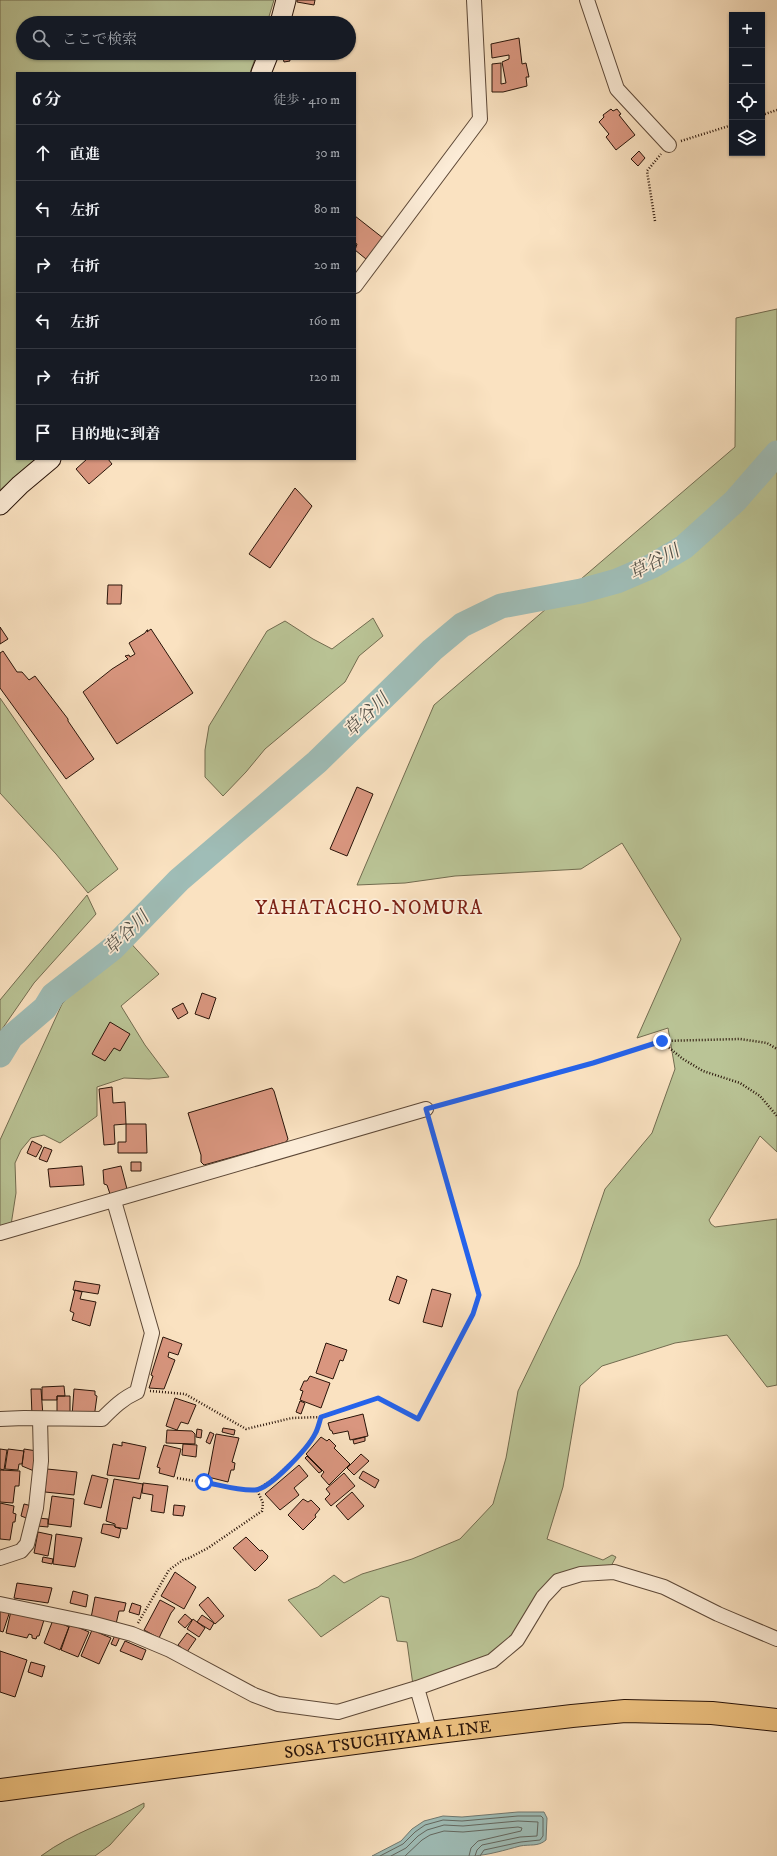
<!DOCTYPE html>
<html lang="ja">
<head>
<meta charset="utf-8">
<style>
	:root { --surface:#171b24; --page:#242831; --text:#f1f3f6; --muted:#9ea1a6; --line:#363941 }
	body { margin:0; font-family:"IM FELL DW Pica","Noto Serif JP",serif; background:var(--page); color:var(--text) }
	.controls { position:absolute; right:12px; top:12px; display:grid; overflow:hidden; border-radius:0px; box-shadow:0 1px 3px #0004 }
	.controls button { width:36px; height:36px; display:grid; place-items:center; padding:0; border:0; border-bottom:1px solid var(--line); background:var(--surface); color:var(--text); font:20px sans-serif }
	.stop { position:absolute; width:12px; height:12px; margin:-9px; border:3px solid #2563eb; border-radius:50%; background:#fff }
	.stop.end { background:#2563eb; border-color:#fff; box-shadow:0 1px 4px #0008 }
	.list { margin:0; padding:0; list-style:none }
	h2 { display:flex; justify-content:space-between; align-items:center; height:52px; margin:0; padding:0 16px; font-size:17px }
	h2 small { font-size:13px; font-weight:400; color:var(--muted) }
	.list li { display:grid; grid-template-columns:26px 1fr auto; gap:12px; align-items:center; box-sizing:border-box; height:56px; padding:0 16px; border-top:1px solid var(--line) }
	.list b { display:block; font-size:15px; white-space:nowrap }
	.list em { font-size:13px; font-style:normal; color:var(--muted) }
	.icon { flex:none; width:22px; height:22px; fill:none; stroke:currentColor; stroke-width:2; stroke-linecap:round; stroke-linejoin:round }
	.map { position:relative; flex:none; width:777px; height:1856px; overflow:hidden }
	.search { position:absolute; background:var(--surface); box-shadow:0 1px 3px #0004; left:16px; top:16px; width:340px; height:44px; display:flex; align-items:center; gap:10px; box-sizing:border-box; padding:0 14px; border-radius:22px; color:var(--muted); font-size:15px }
	.panel { position:absolute; background:var(--surface); box-shadow:0 1px 3px #0004; left:16px; top:72px; width:340px; height:388px; border-radius:0px }
	.map>svg:first-child { display:block }
	.green { fill:#bac496; stroke:#726c50 }
	.water { fill:#9fbdb7; stroke:#707971 }
	.lines { fill:none; stroke-linecap:round; stroke-linejoin:round }
	.shore { stroke:#646860; stroke-width:1 }
	.river { stroke:#9fbdb7; stroke-width:25 }
	.building { fill:#d9967f; stroke:#291409 }
	.street-casing { stroke:#5d4837; stroke-width:16 }
	.secondary-casing { stroke:#291409; stroke-width:21 }
	.primary-casing { stroke:#291409; stroke-width:24 }
	.path { stroke:#291409; stroke-width:2.5; stroke-dasharray:1 2; stroke-linecap:butt }
	.street { stroke:#fcecd7; stroke-width:14 }
	.secondary { stroke:#fcecd7; stroke-width:19 }
	.primary { stroke:#edc180; stroke-width:22 }
	.route { stroke:#2563eb; stroke-width:5 }
	.labels { text-anchor:middle; stroke-width:3.5; stroke-linejoin:round; paint-order:stroke }
	.street-label { font-size:17px; fill:#291409; stroke:#fcecd7 }
	.water-label { font-size:18px; font-style:italic; fill:#524f46; stroke:#fcecd7 }
	.quarter-label { font-size:19px; letter-spacing:1px; fill:#7a1f14; stroke:#fcecd7 }
</style>
</head>
<body>
<div class="map">
<svg width="777" height="1856" viewBox="0 0 777 1856">
	<rect width="100%" height="100%" fill="#fae2c1"/>
	<filter id="stains"><feTurbulence type="fractalNoise" baseFrequency=".005" numOctaves="4"/><feColorMatrix values="0 0 0 0 .2 0 0 0 0 .09 0 0 0 0 .02 0 0 0 .5 -.17"/></filter>
	<radialGradient id="worn" r=".72"><stop offset=".6" stop-color="#630" stop-opacity="0"/><stop offset="1" stop-color="#630" stop-opacity=".3"/></radialGradient>
	<path class="green" d="M 0,0 L 274,0 L 267,23 L 23,23 L 23,53 L 257,53 L 250,73 L 17,73 L 17,459 L 36,459 L 0,490 Z
		M 777,309 L 777,1152 L 760,1136 L 709,1220 L 711,1224 L 715,1227 L 777,1219 L 777,1385 L 767,1387 L 727,1335 L 675,1343 L 602,1366 L 580,1386 L 563,1487 L 547,1539 L 603,1560 L 612,1555 L 616,1557 L 610,1568 L 578,1571 L 494,1655 L 413,1685 L 407,1642 L 397,1641 L 389,1598 L 381,1596 L 321,1637 L 288,1600 L 318,1587 L 334,1575 L 344,1583 L 362,1574 L 412,1559 L 460,1539 L 493,1504 L 506,1458 L 518,1391 L 579,1265 L 605,1189 L 652,1133 L 675,1069 L 668,1028 L 637,1038 L 681,939 L 622,843 L 581,869 L 455,876 L 405,883 L 357,885 L 434,705 L 735,447 L 736,318 Z
		M 373,618 L 383,636 L 359,656 L 345,682 L 265,749 L 246,772 L 223,796 L 205,777 L 205,750 L 209,726 L 267,631 L 285,621 L 313,639 L 332,649 Z
		M 0,698 L 118,869 L 88,893 L 56,854 L 0,793 Z
		M 87,895 L 96,914 L 34,983 L 0,1032 L 0,1000 Z
		M 126,938 L 159,974 L 121,1006 L 145,1045 L 169,1077 L 149,1079 L 124,1078 L 97,1087 L 97,1116 L 60,1143 L 44,1135 L 31,1138 L 21,1150 L 15,1163 L 16,1193 L 11,1225 L 0,1228 L 0,1140 L 62,1004 Z
		M 144,1803 L 144,1807 L 110,1845 L 95,1856 L 41,1856 C 73,1832 110,1822 144,1803 Z"/>
	<path class="water" d="M 518,1812 L 544,1812 L 547,1818 L 546,1840 C 538,1847 530,1844 520,1846 C 505,1850 489,1855 473,1856 C 440,1856 405,1856 372,1856 L 401,1841 L 412,1829 L 424,1821 L 443,1816 L 462,1817 Z"/>
	<g class="lines">
		<path class="shore" d="M 380,1856 L 403,1844 L 415,1832 L 425,1825 L 443,1820 L 462,1821 L 518,1816 L 541,1816 L 543,1818 L 543,1836 L 540,1840 L 521,1842 L 484,1850 L 480,1856
			M 391,1856 L 406,1848 L 418,1836 L 427,1830 L 444,1825 L 463,1826 L 518,1821 L 538,1822 L 537,1836 L 520,1837 L 482,1845 L 477,1850 L 475,1856
			M 405,1856 L 422,1840 L 430,1835 L 444,1831 L 463,1832 L 518,1827 L 522,1828 L 521,1831 L 478,1841 L 471,1848 L 469,1856"/>
		<path class="river" d="M 0,1055 L 11,1037 L 45,1008 L 53,995 L 112,949 L 179,880 L 317,762 L 432,650 L 462,625 L 501,606 L 581,591 L 617,581 L 652,566 L 684,547 L 735,501 L 777,453"/>
	</g>
	<path class="building" d="M 297,0 L 315,0 L 314,5 L 297,2 Z
		M 519,38 L 522,64 L 526,63 L 529,77 L 526,77 L 527,86 L 503,92 L 492,92 L 492,64 L 501,63 L 501,84 L 506,83 L 502,62 L 509,59 L 509,55 L 492,58 L 491,44 Z
		M 288,53 L 290,61 L 284,62 L 282,54 Z
		M 611,109 L 613,111 L 617,109 L 621,114 L 619,115 L 635,135 L 616,150 L 606,137 L 609,134 L 599,122 L 604,117 L 603,115 Z
		M 639,151 L 645,158 L 638,166 L 631,159 Z
		M 355,216 L 383,238 L 366,259 L 355,250 L 357,244 L 355,243 Z
		M 87,459 L 108,459 L 112,464 L 89,484 L 76,469 Z
		M 295,488 L 312,506 L 270,568 L 249,554 Z
		M 108,585 L 122,585 L 121,604 L 107,604 Z
		M 0,627 L 8,639 L 0,644 Z
		M 151,629 L 193,693 L 117,744 L 83,692 L 112,669 L 128,659 L 125,656 L 129,655 L 130,657 L 135,654 L 129,643 L 145,633 L 147,630 L 148,630 L 147,632 Z
		M 3,651 L 17,672 L 22,672 L 29,680 L 35,676 L 68,719 L 68,721 L 94,759 L 66,779 L 0,688 L 0,653 Z
		M 357,787 L 373,794 L 347,856 L 330,849 Z
		M 202,993 L 216,998 L 209,1019 L 195,1014 Z
		M 183,1003 L 188,1013 L 178,1019 L 172,1009 Z
		M 110,1022 L 130,1034 L 120,1051 L 114,1048 L 105,1061 L 92,1054 Z
		M 112,1087 L 113,1103 L 125,1102 L 126,1124 L 114,1125 L 115,1144 L 104,1145 L 99,1089 Z
		M 272,1088 L 274,1091 L 288,1139 L 286,1142 L 204,1165 L 201,1162 L 201,1155 L 188,1113 Z
		M 126,1124 L 146,1124 L 147,1153 L 118,1153 L 118,1142 L 126,1142 Z
		M 32,1141 L 42,1146 L 36,1157 L 27,1153 Z
		M 44,1147 L 52,1150 L 47,1162 L 39,1159 Z
		M 131,1162 L 141,1162 L 141,1171 L 131,1171 Z
		M 82,1166 L 84,1185 L 50,1187 L 48,1169 Z
		M 121,1166 L 127,1189 L 110,1194 L 107,1185 L 104,1184 L 103,1170 Z
		M 397,1276 L 407,1280 L 399,1304 L 389,1300 Z
		M 75,1281 L 100,1285 L 98,1294 L 73,1290 Z
		M 432,1289 L 451,1294 L 442,1327 L 423,1322 Z
		M 75,1290 L 82,1292 L 80,1299 L 96,1302 L 90,1326 L 72,1320 L 74,1313 L 70,1311 Z
		M 163,1337 L 182,1344 L 178,1355 L 169,1352 L 168,1357 L 175,1360 L 164,1389 L 149,1388 L 153,1376 L 151,1375 Z
		M 326,1343 L 347,1350 L 343,1361 L 340,1360 L 333,1379 L 316,1373 Z
		M 310,1376 L 330,1383 L 321,1408 L 300,1400 L 303,1391 L 300,1390 L 304,1381 L 307,1381 Z
		M 64,1386 L 65,1396 L 57,1396 L 57,1400 L 42,1400 L 42,1387 Z
		M 31,1389 L 41,1389 L 43,1416 L 32,1416 Z
		M 74,1389 L 95,1391 L 95,1395 L 97,1396 L 94,1418 L 72,1416 Z
		M 57,1396 L 70,1396 L 70,1415 L 57,1414 Z
		M 175,1398 L 196,1405 L 188,1424 L 181,1422 L 177,1430 L 166,1426 Z
		M 300,1401 L 305,1403 L 301,1414 L 296,1412 Z
		M 363,1414 L 368,1436 L 350,1440 L 348,1431 L 333,1434 L 332,1431 L 330,1430 L 328,1423 Z
		M 223,1428 L 235,1430 L 234,1435 L 222,1432 Z
		M 197,1429 L 202,1430 L 201,1438 L 196,1437 Z
		M 167,1430 L 192,1431 L 195,1434 L 195,1444 L 166,1443 Z
		M 210,1432 L 214,1434 L 210,1444 L 206,1442 Z
		M 216,1434 L 239,1438 L 232,1462 L 235,1463 L 234,1470 L 231,1470 L 228,1482 L 208,1477 Z
		M 321,1437 L 327,1441 L 329,1439 L 336,1446 L 334,1448 L 350,1464 L 329,1485 L 321,1476 L 324,1472 L 306,1454 Z
		M 365,1437 L 365,1441 L 354,1444 L 353,1440 Z
		M 122,1442 L 146,1447 L 139,1479 L 107,1475 L 113,1444 L 122,1446 Z
		M 183,1444 L 197,1445 L 196,1457 L 182,1455 Z
		M 164,1445 L 181,1449 L 174,1477 L 159,1473 L 160,1468 L 157,1467 Z
		M 0,1449 L 7,1450 L 4,1470 L 0,1469 Z
		M 8,1449 L 24,1451 L 22,1464 L 19,1464 L 18,1470 L 5,1469 Z
		M 24,1449 L 37,1451 L 34,1471 L 22,1466 Z
		M 361,1454 L 369,1461 L 354,1475 L 347,1468 Z
		M 307,1456 L 322,1471 L 319,1473 L 305,1458 Z
		M 299,1465 L 308,1476 L 294,1488 L 299,1495 L 280,1510 L 265,1494 Z
		M 47,1469 L 77,1472 L 74,1495 L 45,1492 Z
		M 0,1470 L 20,1471 L 19,1486 L 15,1486 L 13,1503 L 0,1502 Z
		M 363,1471 L 379,1480 L 375,1488 L 359,1478 Z
		M 344,1473 L 355,1486 L 331,1506 L 325,1499 L 330,1494 L 326,1489 Z
		M 92,1475 L 108,1479 L 101,1508 L 84,1504 Z
		M 114,1479 L 143,1484 L 140,1499 L 133,1497 L 127,1529 L 115,1527 L 115,1524 L 106,1521 Z
		M 143,1483 L 168,1486 L 164,1513 L 151,1511 L 153,1495 L 142,1493 Z
		M 352,1492 L 364,1506 L 348,1520 L 336,1506 Z
		M 52,1496 L 74,1499 L 71,1527 L 48,1524 Z
		M 303,1499 L 308,1502 L 311,1500 L 320,1509 L 315,1515 L 316,1517 L 303,1530 L 288,1515 Z
		M 0,1503 L 14,1506 L 13,1513 L 16,1514 L 15,1522 L 13,1522 L 10,1540 L 0,1539 Z
		M 24,1504 L 32,1506 L 29,1519 L 21,1516 Z
		M 174,1505 L 185,1506 L 183,1516 L 173,1515 Z
		M 38,1518 L 48,1519 L 48,1527 L 37,1526 Z
		M 103,1524 L 114,1525 L 115,1527 L 121,1529 L 119,1538 L 101,1533 Z
		M 38,1532 L 52,1535 L 48,1556 L 34,1553 Z
		M 56,1534 L 82,1538 L 75,1567 L 53,1564 Z
		M 246,1537 L 260,1551 L 262,1550 L 268,1556 L 267,1559 L 255,1571 L 233,1548 Z
		M 43,1557 L 53,1559 L 52,1564 L 42,1562 Z
		M 175,1572 L 196,1587 L 184,1609 L 161,1596 Z
		M 17,1583 L 52,1588 L 48,1603 L 14,1598 Z
		M 73,1591 L 88,1595 L 86,1607 L 70,1603 Z
		M 95,1597 L 126,1603 L 124,1611 L 119,1611 L 116,1624 L 91,1618 Z
		M 208,1597 L 224,1616 L 215,1624 L 199,1605 Z
		M 160,1600 L 175,1608 L 171,1613 L 159,1638 L 144,1630 Z
		M 132,1603 L 141,1606 L 139,1615 L 129,1612 Z
		M 0,1609 L 10,1611 L 3,1632 L 0,1631 Z
		M 11,1611 L 44,1620 L 39,1636 L 37,1636 L 36,1639 L 32,1638 L 32,1635 L 29,1634 L 27,1638 L 6,1633 Z
		M 185,1614 L 192,1620 L 185,1628 L 178,1622 Z
		M 202,1615 L 214,1623 L 210,1630 L 197,1622 Z
		M 193,1619 L 205,1628 L 199,1637 L 187,1629 Z
		M 53,1620 L 69,1627 L 60,1650 L 44,1643 Z
		M 70,1624 L 89,1632 L 78,1657 L 61,1650 Z
		M 92,1630 L 111,1638 L 99,1664 L 81,1656 Z
		M 187,1633 L 196,1639 L 187,1652 L 178,1645 Z
		M 115,1635 L 120,1637 L 116,1646 L 111,1644 Z
		M 125,1641 L 146,1650 L 142,1660 L 120,1651 Z
		M 0,1651 L 27,1660 L 15,1697 L 0,1692 Z
		M 31,1662 L 45,1666 L 42,1677 L 28,1672 Z"/>
	<g class="lines">
		<defs>
			<path id="street" d="M 587,0 L 617,89 L 669,145
				M 355,286 L 480,119 L 474,0
				M 0,1233 L 426,1109
				M 0,1419 L 24,1418 L 102,1419 C 113,1408 123,1398 137,1392 L 152,1333 L 114,1201
				M 0,1558 L 21,1551 L 27,1544 L 36,1508 L 41,1461 L 40,1419
				M 0,1604 L 91,1623 L 132,1634 L 170,1650 L 254,1695 L 278,1704 L 338,1712 L 417,1688 L 492,1661 L 517,1640 L 543,1597 L 558,1581 L 581,1574 L 614,1572 L 664,1587 L 718,1614 L 777,1639
				M 417,1688 L 430,1733"/>
			<path id="secondary" d="M 280,23 L 286,0
				M 261,73 L 269,53
				M 0,505 L 20,485 L 51,459"/>
			<g id="primary">
				<path id="s1" d="M 0,1790 L 430,1733 L 572,1716 L 625,1711 L 712,1713 L 777,1720"/>
			</g>
		</defs>
		<use href="#street" class="street-casing"/>
		<use href="#secondary" class="secondary-casing"/>
		<use href="#primary" class="primary-casing"/>
		<path class="path" d="M 762,115 L 777,110
			M 681,141 L 732,125
			M 655,221 L 647,171 L 661,154
			M 662,1042 L 683,1059 L 703,1071 L 740,1083 L 760,1096 L 777,1116
			M 438,1106 L 593,1063 L 662,1041 L 740,1039 L 767,1043 L 777,1049
			M 150,1391 L 185,1394 L 246,1429 L 292,1418 L 321,1417 L 378,1398 L 418,1419 L 473,1313 L 479,1295 L 429,1121
			M 177,1478 L 242,1489 L 257,1490 L 276,1477 L 299,1455 L 317,1432 L 321,1417
			M 138,1623 L 169,1570 L 183,1560 L 189,1558 L 208,1548 L 262,1511 L 263,1503 L 257,1490"/>
		<use href="#street" class="street"/>
		<use href="#secondary" class="secondary"/>
		<use href="#primary" class="primary"/>
	</g>
	<g class="lines">
		<path class="route" d="M 204,1482 C 220,1485 239,1491 255,1490 C 270,1489 308,1448 315,1434 C 318,1429 319,1423 321,1417 L 378,1398 L 418,1419 L 473,1314 L 479,1295 L 426,1109 L 593,1063 L 662,1041"/>
	</g>
	<g class="labels">
		<g class="street-label">
			<text dy="6" stroke="none"><textPath href="#s1" startOffset="391">SOSA TSUCHIYAMA LINE</textPath></text>
		</g>
		<g class="water-label">
			<text transform="translate(654 562) rotate(-28)" y="6">草谷川</text>
			<text transform="translate(366 715) rotate(-44)" y="6">草谷川</text>
			<text transform="translate(126 933) rotate(-44)" y="6">草谷川</text>
		</g>
		<g class="quarter-label">
			<text x="369" y="914">YAHATACHO-NOMURA</text>
		</g>
	</g>
	<rect width="100%" height="100%" filter="url(#stains)"/>
	<rect width="100%" height="100%" fill="url(#worn)"/>
</svg>
<div class="controls">
<button>+</button>
<button>−</button>
<button><svg class="icon" aria-label="locate" viewBox="0 0 24 24"><circle cx="12" cy="12" r="6"/><path d="M12 2v4M12 18v4M2 12h4M18 12h4"/></svg></button>
<button><svg class="icon" aria-label="layers" viewBox="0 0 24 24"><path d="M12 4l9 5-9 5-9-5zM3 14l9 5 9-5"/></svg></button>
</div>
<div class="stop" style="left:204px;top:1482px"></div>
<div class="stop end" style="left:662px;top:1041px"></div>
<div class="search"><svg class="icon" aria-label="search" viewBox="0 0 24 24"><circle cx="10" cy="10" r="6"/><path d="M15 15l6 6"/></svg>ここで検索</div>
<section class="panel">
<h2>6 分<small>徒歩 · 410 m</small></h2>
<ul class="list">
<li><svg class="icon" aria-label="ahead" viewBox="0 0 24 24"><path d="M12 20V5M6 11l6-6 6 6"/></svg><div><b>直進</b></div><em>30 m</em></li>
<li><svg class="icon" aria-label="left" viewBox="0 0 24 24"><path d="M17 20v-9H6M10 6l-5 5 5 5"/></svg><div><b>左折</b></div><em>80 m</em></li>
<li><svg class="icon" aria-label="right" viewBox="0 0 24 24"><path d="M7 20v-9h11M14 6l5 5-5 5"/></svg><div><b>右折</b></div><em>20 m</em></li>
<li><svg class="icon" aria-label="left" viewBox="0 0 24 24"><path d="M17 20v-9H6M10 6l-5 5 5 5"/></svg><div><b>左折</b></div><em>160 m</em></li>
<li><svg class="icon" aria-label="right" viewBox="0 0 24 24"><path d="M7 20v-9h11M14 6l5 5-5 5"/></svg><div><b>右折</b></div><em>120 m</em></li>
<li><svg class="icon" aria-label="arrive" viewBox="0 0 24 24"><path d="M6 21V4h12l-3 4 3 4H6"/></svg><div><b>目的地に到着</b></div></li>
</ul>
</section>
</div>
</body>
</html>
